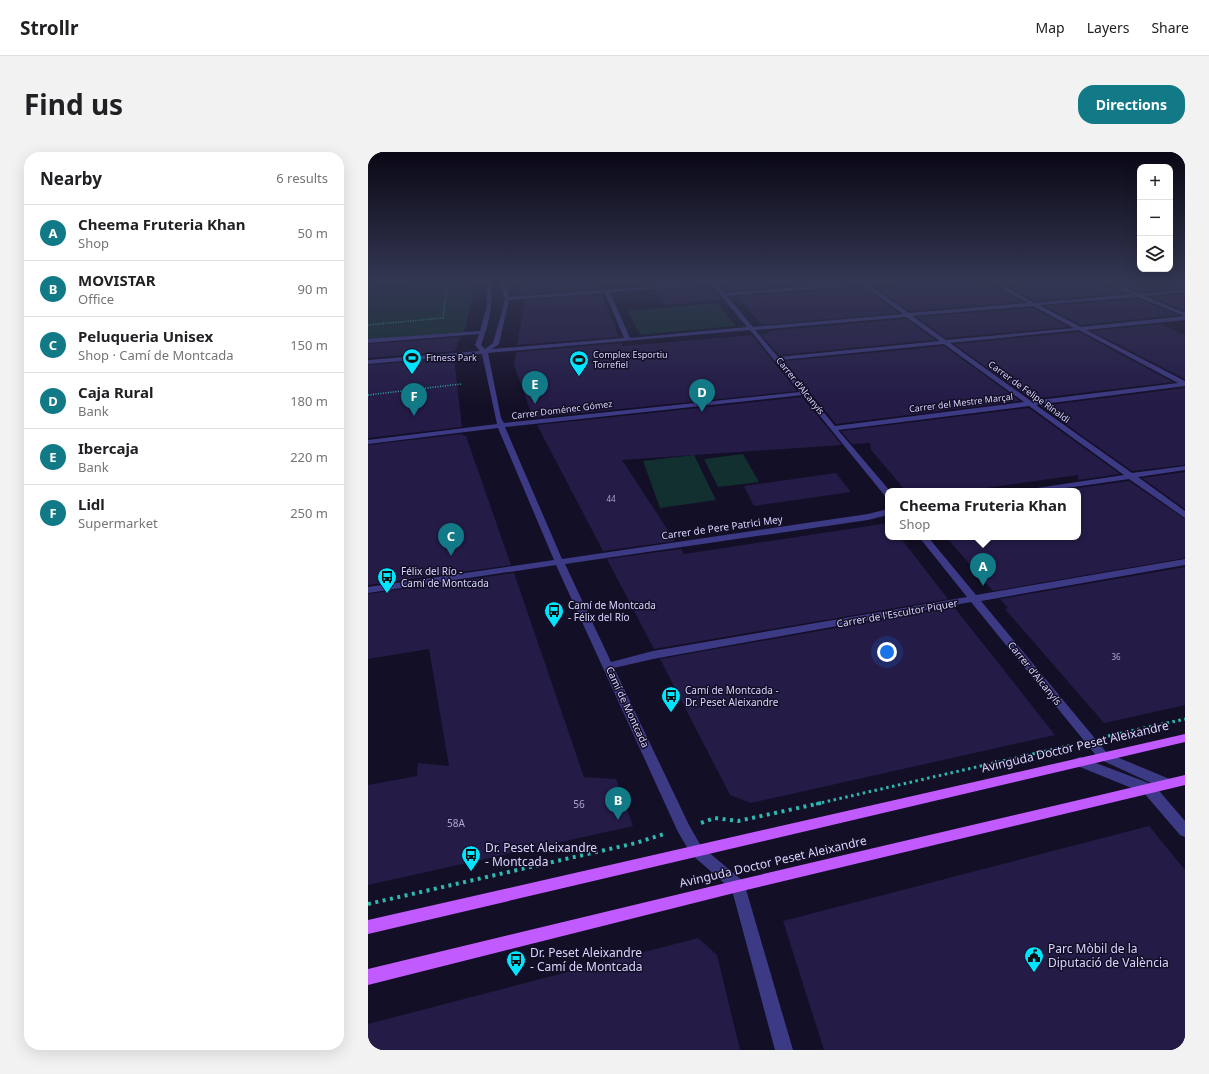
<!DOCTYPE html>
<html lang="en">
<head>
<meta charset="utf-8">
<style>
	:root { --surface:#fff; --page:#f2f2f2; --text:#202124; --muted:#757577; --line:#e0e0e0; --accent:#127987 }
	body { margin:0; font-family:"Noto Sans",sans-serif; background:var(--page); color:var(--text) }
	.controls { position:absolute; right:12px; top:12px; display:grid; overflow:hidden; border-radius:8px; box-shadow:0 4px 16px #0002 }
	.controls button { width:36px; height:36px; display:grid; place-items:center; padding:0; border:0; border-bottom:1px solid var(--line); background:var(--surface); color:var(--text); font:20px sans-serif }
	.you { position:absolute; left:519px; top:500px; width:14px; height:14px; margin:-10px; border:3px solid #fff; border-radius:50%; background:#1a73e8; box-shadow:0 0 0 6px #1a73e833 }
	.badge { display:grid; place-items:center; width:26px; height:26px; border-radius:50%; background:var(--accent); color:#fff; font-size:13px; font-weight:700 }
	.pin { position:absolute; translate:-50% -33px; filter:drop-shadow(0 1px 2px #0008) }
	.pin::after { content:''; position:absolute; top:21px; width:14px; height:12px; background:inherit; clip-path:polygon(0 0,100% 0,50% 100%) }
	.popup { position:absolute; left:517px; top:336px; width:196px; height:52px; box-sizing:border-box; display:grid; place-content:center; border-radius:8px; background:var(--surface); filter:drop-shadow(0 1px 3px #0005); font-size:13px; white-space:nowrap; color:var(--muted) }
	.popup b { font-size:15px; color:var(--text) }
	.popup::after { content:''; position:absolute; left:50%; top:100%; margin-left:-8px; border:8px solid transparent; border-top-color:var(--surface) }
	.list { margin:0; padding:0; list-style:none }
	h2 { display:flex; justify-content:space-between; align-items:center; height:52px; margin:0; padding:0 16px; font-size:17px }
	h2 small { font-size:13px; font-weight:400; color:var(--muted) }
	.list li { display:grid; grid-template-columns:26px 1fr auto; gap:12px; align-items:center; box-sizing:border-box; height:56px; padding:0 16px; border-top:1px solid var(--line) }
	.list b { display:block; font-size:15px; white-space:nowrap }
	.list p { margin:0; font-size:13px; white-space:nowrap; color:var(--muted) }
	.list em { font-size:13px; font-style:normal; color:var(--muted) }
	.icon { flex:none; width:22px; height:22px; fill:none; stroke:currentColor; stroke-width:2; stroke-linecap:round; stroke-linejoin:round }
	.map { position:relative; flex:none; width:817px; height:898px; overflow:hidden; border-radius:16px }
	header { display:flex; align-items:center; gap:24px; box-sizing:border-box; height:56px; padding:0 20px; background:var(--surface); border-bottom:1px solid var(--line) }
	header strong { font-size:19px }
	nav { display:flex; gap:22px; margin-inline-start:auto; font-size:14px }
	.intro { display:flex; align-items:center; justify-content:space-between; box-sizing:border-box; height:96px; padding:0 24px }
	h1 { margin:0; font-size:28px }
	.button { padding:10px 18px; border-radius:16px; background:var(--accent); color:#fff; font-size:14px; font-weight:700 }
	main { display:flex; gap:24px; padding:0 24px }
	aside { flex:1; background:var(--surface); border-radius:16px; box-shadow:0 4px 16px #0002 }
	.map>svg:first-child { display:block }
	.green { fill:#12302f }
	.building { fill:#241b47 }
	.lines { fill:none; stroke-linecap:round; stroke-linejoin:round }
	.path-far2 { stroke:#2fb8b0; stroke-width:1.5; stroke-dasharray:1 1.5; stroke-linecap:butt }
	.path-far1 { stroke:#2fb8b0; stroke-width:3; stroke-dasharray:2.5 3.5; stroke-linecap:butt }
	.path { stroke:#2fb8b0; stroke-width:4; stroke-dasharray:3 4.5; stroke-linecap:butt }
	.minor { fill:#3d3a85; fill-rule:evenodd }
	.major { fill:#c25bff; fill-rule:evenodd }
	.labels { text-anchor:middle; stroke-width:3; stroke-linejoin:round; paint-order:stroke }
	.number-label { font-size:8px; fill:#aca6d1 }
	.far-poi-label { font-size:9px; fill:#d9d4ff; stroke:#130f26; text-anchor:start }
	.far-street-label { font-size:9px; fill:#d9d4ff; stroke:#130f26 }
	.street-label { font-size:10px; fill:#d9d4ff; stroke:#130f26 }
	.poi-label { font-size:10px; fill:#d9d4ff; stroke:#130f26; text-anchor:start }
	.near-number-label { font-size:10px; fill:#aca6d1 }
	.near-street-label { font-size:12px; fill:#d9d4ff; stroke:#130f26 }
	.near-poi-label { font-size:12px; fill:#d9d4ff; stroke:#130f26; text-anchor:start }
</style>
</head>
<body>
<header>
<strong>Strollr</strong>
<nav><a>Map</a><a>Layers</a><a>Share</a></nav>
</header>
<div class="intro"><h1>Find us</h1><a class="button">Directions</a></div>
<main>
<aside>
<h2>Nearby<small>6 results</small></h2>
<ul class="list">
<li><span class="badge">A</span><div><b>Cheema Fruteria Khan</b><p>Shop</p></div><em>50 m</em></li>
<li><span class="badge">B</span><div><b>MOVISTAR</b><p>Office</p></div><em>90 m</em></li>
<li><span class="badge">C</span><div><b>Peluqueria Unisex</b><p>Shop · Camí de Montcada</p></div><em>150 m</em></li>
<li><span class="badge">D</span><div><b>Caja Rural</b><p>Bank</p></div><em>180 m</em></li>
<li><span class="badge">E</span><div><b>Ibercaja</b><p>Bank</p></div><em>220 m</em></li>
<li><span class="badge">F</span><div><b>Lidl</b><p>Supermarket</p></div><em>250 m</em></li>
</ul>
</aside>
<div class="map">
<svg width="817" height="898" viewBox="0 0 817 898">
	<rect width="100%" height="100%" fill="#130f26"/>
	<path class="green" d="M 0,128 L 103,128 L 105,144 L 96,180 L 0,188 Z
		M 349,151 L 368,174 L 272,183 L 260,159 Z
		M 375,302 L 391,330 L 350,335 L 336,307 Z
		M 326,303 L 348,348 L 292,356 L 275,309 Z"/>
	<path class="building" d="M 147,128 L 228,128 L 232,137 L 154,143 Z
		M 281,128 L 340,128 L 340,129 L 284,133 Z
		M 347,128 L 520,128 L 358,139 Z
		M 547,128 L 612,128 L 655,150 L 541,159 L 505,134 L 544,130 Z
		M 688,128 L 732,128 L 732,129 L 758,141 L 667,149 L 636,133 Z
		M 741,128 L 817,128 L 817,137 L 771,140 Z
		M 343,135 L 355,148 L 297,153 L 288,138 Z
		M 495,135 L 531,161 L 394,173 L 371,147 L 364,147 L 362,145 Z
		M 817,142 L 817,159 L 783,145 Z
		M 234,143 L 251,185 L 149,193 L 157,148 Z
		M 770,147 L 811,163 L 713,173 L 676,154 Z
		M 665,156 L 701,175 L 578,186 L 548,165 Z
		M 538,167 L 568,188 L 411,203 L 392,182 L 401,181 L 399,179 Z
		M 793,172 L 817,183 L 817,227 L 723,179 Z
		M 711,180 L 805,230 L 663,247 L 586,192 Z
		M 384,183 L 429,239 L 165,266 L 146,213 L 148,200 L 253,191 L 255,194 Z
		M 92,185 L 87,199 L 0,206 L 0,192 Z
		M 576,194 L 652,249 L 468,272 L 416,209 Z
		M 86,206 L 94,275 L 0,286 L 0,213 Z
		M 817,236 L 817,313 L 764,319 L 672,254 Z
		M 434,245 L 474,293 L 254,308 L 307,389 L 235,399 L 169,273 Z
		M 661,256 L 752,322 L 710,328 L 710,323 L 598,339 L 538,339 L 503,298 L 502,291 L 484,292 L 473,279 Z
		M 95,282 L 95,284 L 98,284 L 143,413 L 0,433 L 0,293 Z
		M 817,320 L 817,357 L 774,326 Z
		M 468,321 L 483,340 L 386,354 L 376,334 Z
		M 761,329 L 817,367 L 817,406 L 625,439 L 578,385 L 710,385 L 710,336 Z
		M 520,371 L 520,385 L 532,385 L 580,447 L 286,497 L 239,407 L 313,397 L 316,402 Z
		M 817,415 L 817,553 L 736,571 L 637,457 L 640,456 L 632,447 Z
		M 146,421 L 216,625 L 248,627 L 265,674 L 0,733 L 0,633 L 49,624 L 50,611 L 81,614 L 61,497 L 0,507 L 0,442 Z
		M 586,455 L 687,583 L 383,651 L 362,643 L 292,507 Z
		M 781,674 L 817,718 L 817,898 L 456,898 L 415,769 Z
		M 330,786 L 349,803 L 372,898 L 0,898 L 0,872 Z"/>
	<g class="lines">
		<path class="path-far2" d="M 0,132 L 69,128
			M 1,132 L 3,128
			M 0,173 L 75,166 L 80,128
			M 0,243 L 93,232"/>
		<path class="path-far1" d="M 740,584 L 817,567
			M 448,652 L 704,593"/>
		<path class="path" d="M 333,671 L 347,666 L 370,669 L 453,651
			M 0,752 L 268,691 L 299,681"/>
		<path class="minor" d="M 118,128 L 122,128 C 126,152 121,171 113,193 L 117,197 L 125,191 L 134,159 L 137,147 L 132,128 L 136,128 L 141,145 L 342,130 L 341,128 L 345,128 L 357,141 L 495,130 L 546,128 L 544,129 L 501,133 L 541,161 L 660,151 L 618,128 L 626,130 L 665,128 L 663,129 L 631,132 L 667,151 L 764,142 L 733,128 L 738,128 L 771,142 L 817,138 L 817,140 L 777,144 L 817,161 L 817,168 L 718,178 L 817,229 L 817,234 L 668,253 L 764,321 L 817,314 L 817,318 L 770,325 L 817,359 L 817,366 L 761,327 L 678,339 L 658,339 L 662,337 L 756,323 L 661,254 L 470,278 L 522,339 L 520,339 L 520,344 L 517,344 L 435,243 L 137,275 L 194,407 L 500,362 L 520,357 L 520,363 L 500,368 L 197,412 L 243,510 L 285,499 L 599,445 L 551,385 L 560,385 L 608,443 L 817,407 L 817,413 L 613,449 L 739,601 L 804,628 L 806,632 L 804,636 L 799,637 L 794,636 L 731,607 L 603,450 L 285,507 L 246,516 L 321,673 L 333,694 L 375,729 L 377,734 L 425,898 L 407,898 L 364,738 L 323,702 L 310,680 L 188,413 L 0,441 L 0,435 L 186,408 L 130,276 L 0,292 L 0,288 L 129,272 L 114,202 L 0,212 L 0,208 L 112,199 L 107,193 L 111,182 L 0,191 L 0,187 L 112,179 L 119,153 ZM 344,133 L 379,175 L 262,186 L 242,140 ZM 495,133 L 535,162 L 385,175 L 359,144 ZM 237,141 L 256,186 L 124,197 L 131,192 L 141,148 ZM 770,145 L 817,164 L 713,175 L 671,153 ZM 665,154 L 706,176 L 578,188 L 544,164 ZM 538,165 L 572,189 L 410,205 L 387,178 ZM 382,178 L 432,240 L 136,271 L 133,266 L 120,201 ZM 711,178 L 810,231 L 663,249 L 582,191 ZM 576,192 L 656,250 L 467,274 L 413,208 Z
			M 712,605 L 786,633 L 817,669 L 817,685 L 812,683 L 776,641 L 707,613 L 706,610 L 707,607 Z"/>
		<path class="major" d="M 817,582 L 817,590 L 0,782 L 0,768 Z
			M 817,623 L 817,633 L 370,740 L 0,833 L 0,817 L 370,728 Z"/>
	</g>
	<linearGradient id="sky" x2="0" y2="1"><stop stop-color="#0a0815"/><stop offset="0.51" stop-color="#333752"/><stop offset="1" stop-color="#333752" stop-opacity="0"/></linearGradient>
	<rect width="817" height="253" fill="url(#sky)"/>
	<defs>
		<symbol id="stadium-pin" viewBox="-11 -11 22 30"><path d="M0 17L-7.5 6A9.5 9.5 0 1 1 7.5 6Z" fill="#00e5ff" stroke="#130f26"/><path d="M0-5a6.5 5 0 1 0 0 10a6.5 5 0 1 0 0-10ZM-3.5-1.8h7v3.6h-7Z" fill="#111"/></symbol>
		<symbol id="bus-pin" viewBox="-11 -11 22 30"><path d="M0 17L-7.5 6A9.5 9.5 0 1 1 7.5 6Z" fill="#00e5ff" stroke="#130f26"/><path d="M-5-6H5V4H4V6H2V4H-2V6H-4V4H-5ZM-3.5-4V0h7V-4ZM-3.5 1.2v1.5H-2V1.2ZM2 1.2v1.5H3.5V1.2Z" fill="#111"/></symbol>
		<symbol id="civic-pin" viewBox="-11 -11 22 30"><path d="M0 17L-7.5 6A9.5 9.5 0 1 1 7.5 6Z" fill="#00e5ff" stroke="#130f26"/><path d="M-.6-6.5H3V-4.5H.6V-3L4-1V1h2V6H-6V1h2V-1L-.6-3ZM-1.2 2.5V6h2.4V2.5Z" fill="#111"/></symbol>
	</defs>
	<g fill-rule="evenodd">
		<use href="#stadium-pin" x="33" y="195" width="22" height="30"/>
		<use href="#stadium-pin" x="200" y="197" width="22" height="30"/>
		<use href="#bus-pin" x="8" y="414" width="22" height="30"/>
		<use href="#bus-pin" x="175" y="448" width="22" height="30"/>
		<use href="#bus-pin" x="292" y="533" width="22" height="30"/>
		<use href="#bus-pin" x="92" y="692" width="22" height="30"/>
		<use href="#civic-pin" x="655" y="793" width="22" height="30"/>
		<use href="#bus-pin" x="137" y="797" width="22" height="30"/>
	</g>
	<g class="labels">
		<g class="number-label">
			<text x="243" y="350">44</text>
			<text x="748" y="508">36</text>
		</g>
		<g class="far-poi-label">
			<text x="225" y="206">Complex Esportiu<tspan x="225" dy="10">Torrefiel</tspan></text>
			<text x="58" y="209">Fitness Park</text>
		</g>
		<g class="far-street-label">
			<text transform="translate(432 234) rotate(51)" y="3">Carrer d'Alcanyís</text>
			<text transform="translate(661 240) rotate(36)" y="3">Carrer de Felipe Rinaldi</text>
			<text transform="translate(593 251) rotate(-7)" y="3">Carrer del Mestre Marçal</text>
			<text transform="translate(194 258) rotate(-7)" y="3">Carrer Doménec Gómez</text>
		</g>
		<g class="street-label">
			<text transform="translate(354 375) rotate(-8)" y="4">Carrer de Pere Patrici Mey</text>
			<text transform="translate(529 461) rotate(-10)" y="4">Carrer de l'Escultor Piquer</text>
			<text transform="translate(667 521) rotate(51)" y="4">Carrer d'Alcanyís</text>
			<text transform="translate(260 555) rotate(65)" y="4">Camí de Montcada</text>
		</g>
		<g class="poi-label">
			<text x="33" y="423">Félix del Río -<tspan x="33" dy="12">Camí de Montcada</tspan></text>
			<text x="200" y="457">Camí de Montcada<tspan x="200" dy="12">- Félix del Río</tspan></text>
			<text x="317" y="542">Camí de Montcada -<tspan x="317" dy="12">Dr. Peset Aleixandre</tspan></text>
		</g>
		<g class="near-number-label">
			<text x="211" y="656">56</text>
			<text x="88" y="675">58A</text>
		</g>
		<g class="near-street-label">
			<text transform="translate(707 595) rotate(-13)" y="4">Avinguda Doctor Peset Aleixandre</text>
			<text transform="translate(405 710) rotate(-13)" y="4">Avinguda Doctor Peset Aleixandre</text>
		</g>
		<g class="near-poi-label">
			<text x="117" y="700">Dr. Peset Aleixandre<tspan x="117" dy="14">- Montcada</tspan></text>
			<text x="680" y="801">Parc Mòbil de la<tspan x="680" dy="14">Diputació de València</tspan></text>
			<text x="162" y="805">Dr. Peset Aleixandre<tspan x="162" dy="14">- Camí de Montcada</tspan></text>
		</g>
	</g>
</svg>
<div class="controls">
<button>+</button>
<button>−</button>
<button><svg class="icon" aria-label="layers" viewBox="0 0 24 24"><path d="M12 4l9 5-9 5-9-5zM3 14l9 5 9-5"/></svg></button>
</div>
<div class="you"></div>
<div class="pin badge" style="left:615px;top:434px">A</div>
<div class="popup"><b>Cheema Fruteria Khan</b>Shop</div>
<div class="pin badge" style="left:250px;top:668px">B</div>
<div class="pin badge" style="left:83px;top:404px">C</div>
<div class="pin badge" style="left:334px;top:260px">D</div>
<div class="pin badge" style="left:167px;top:252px">E</div>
<div class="pin badge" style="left:46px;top:264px">F</div>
</div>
</main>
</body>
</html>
